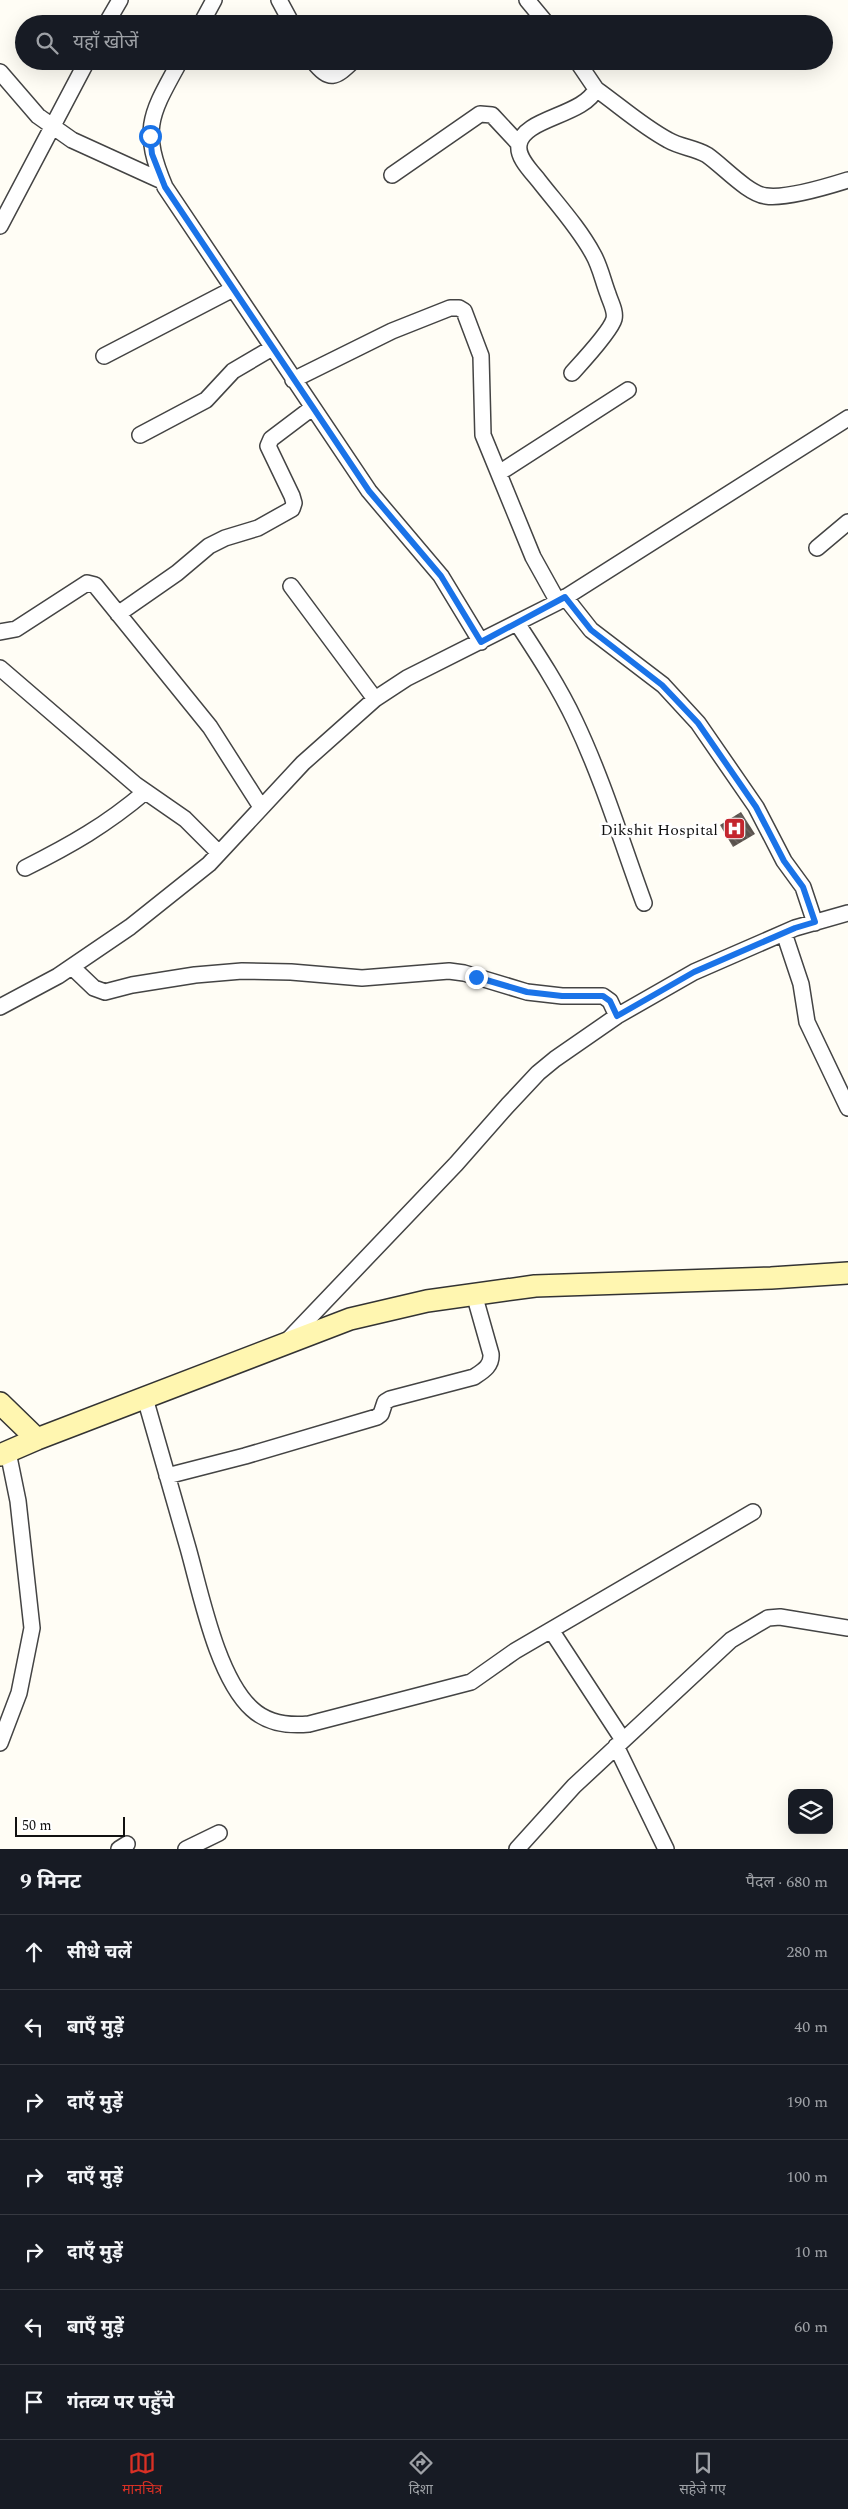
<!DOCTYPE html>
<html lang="hi">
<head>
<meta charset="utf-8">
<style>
	:root { --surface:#171b24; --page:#20242c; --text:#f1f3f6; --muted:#9ea1a6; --line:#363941; --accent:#d93025 }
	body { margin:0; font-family:Spectral,"Noto Sans Devanagari",serif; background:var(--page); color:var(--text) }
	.controls { position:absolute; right:15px; bottom:15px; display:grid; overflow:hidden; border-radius:10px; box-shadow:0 5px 20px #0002 }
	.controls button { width:45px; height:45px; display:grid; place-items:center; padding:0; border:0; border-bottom:1px solid var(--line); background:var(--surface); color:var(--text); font:25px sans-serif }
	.scale { position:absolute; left:15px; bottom:12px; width:110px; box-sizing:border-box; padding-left:5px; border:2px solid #111; border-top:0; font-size:14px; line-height:18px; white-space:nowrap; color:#111; -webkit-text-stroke:4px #fff; paint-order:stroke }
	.stop { position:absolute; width:15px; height:15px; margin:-11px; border:4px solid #1a73e8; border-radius:50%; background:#fff }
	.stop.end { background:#1a73e8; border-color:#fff; box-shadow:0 1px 5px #0008 }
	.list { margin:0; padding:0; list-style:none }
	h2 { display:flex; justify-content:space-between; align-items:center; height:65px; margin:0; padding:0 20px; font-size:21px }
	h2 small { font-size:16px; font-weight:400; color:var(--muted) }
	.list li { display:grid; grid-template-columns:32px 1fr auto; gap:15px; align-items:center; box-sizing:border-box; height:75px; padding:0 20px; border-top:1px solid var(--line) }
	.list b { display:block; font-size:19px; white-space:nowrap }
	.list em { font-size:16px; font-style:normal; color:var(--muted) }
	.icon { flex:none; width:28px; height:28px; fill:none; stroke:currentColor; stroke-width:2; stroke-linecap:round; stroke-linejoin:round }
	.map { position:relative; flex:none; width:848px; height:1849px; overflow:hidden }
	.search { position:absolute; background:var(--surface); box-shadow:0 5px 20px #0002; left:15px; right:15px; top:15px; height:55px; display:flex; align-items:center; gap:12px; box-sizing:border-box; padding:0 18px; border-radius:28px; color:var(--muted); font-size:19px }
	.sheet { height:590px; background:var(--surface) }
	nav { display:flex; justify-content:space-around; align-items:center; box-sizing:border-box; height:70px; border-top:1px solid var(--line); background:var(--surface); font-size:14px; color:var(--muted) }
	nav a { display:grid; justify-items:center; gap:2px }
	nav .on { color:var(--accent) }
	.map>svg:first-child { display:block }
	.building { fill:url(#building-back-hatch) }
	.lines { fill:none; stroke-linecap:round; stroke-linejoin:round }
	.street-casing { stroke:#444; stroke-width:18 }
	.secondary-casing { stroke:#333; stroke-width:24 }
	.street { stroke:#fff; stroke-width:15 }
	.secondary { stroke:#fff6b0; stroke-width:21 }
	.route { stroke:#1a73e8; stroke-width:6 }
	.labels { text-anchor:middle; stroke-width:5; stroke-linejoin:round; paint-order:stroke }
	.poi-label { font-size:16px; fill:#111; stroke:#fff; text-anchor:end }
</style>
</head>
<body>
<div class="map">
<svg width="848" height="1849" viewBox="0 0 848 1849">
	<defs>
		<pattern id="building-back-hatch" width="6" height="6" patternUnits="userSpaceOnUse" patternTransform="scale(1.25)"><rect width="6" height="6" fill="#5a524d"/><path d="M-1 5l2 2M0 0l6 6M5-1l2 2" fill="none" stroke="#6d6662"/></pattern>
	</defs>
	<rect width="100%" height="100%" fill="#fffdf5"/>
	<path class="building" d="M 741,812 L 755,834 L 733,847 L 720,825 Z"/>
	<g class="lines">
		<defs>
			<path id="street" d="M 279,0 L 292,24
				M 527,0 L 547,24
				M 106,24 L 120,0
				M 201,24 L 214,0
				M 180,61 C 151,114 140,128 165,187 L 369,491 L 441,576 L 481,642
				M 313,61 C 330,82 335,78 353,61
				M 0,72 L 38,116 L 72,140 L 162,181
				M 596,89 C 620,106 642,126 668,140 C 680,147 695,148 707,155 C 723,166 748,194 766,196 C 786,199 829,186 848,180
				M 392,175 L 480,114 L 492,115 L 519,144
				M 0,226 L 87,61
				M 104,356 L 233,289
				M 572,373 C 581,363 611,331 614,319 C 616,311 610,301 608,294 C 603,281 600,266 593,254 C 579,228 557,204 539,181 C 532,172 517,158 519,145 C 522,118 584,116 596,89 L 577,61
				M 293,380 L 392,331 L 450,308 L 459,308 L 464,311 L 481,356 L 483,435 L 533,557 L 558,602
				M 140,435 L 206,400 L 233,371 L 272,348
				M 499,473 L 628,390
				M 817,548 L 848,522
				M 291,586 L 375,699
				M 565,597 L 591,630 L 663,685 L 698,723 L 756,807 L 784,861 L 803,887 L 815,923
				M 118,614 L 177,573 L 209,546 L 225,538 L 258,528 L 292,509 L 294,503 L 292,496 L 268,446 L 271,439 L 312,408
				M 517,623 C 538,655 559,687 575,721 C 603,780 622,843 644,903
				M 0,632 L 16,629 L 87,583 L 95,585 L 210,727 L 261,807
				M 0,668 L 136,785 L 185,819 L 219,853
				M 25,868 C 71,845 106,825 145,792
				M 784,933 L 801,984 L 807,1022 L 848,1108
				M 72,967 L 94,988 L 105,992 L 132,985 L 195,975 L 242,971 L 291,972 L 362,978 L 449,971 L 464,973 L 527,992 L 562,996 L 603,996 L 610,1001 L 617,1016
				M 0,1007 L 58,976 L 130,927 L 209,864 L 303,763 L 375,699 L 407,678 L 558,602 L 848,418
				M 288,1340 L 456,1164 L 508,1105 L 538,1073 L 555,1059 L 617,1016 L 694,972 L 795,928 L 848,913
				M 145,1398 C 159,1448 174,1498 188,1548 C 201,1594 217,1677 252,1709 C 267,1723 289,1726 309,1724 L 471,1682 L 515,1651 L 753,1512
				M 167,1476 L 245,1456 L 377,1417 L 381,1414 L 385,1402 L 390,1399 L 474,1377 C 483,1371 492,1366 491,1354 L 474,1294
				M 551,1630 L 623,1740
				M 0,1743 L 19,1693 L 32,1628 L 18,1501 L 8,1452
				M 616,1746 L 666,1849
				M 119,1849 L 127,1844
				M 186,1849 L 219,1833
				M 517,1849 L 574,1786 L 731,1640 L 768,1618 L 780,1617 L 848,1628"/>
			<path id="secondary" d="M 0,1403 L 37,1439
				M 0,1455 L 37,1439 L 350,1319 L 427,1301 L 535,1286 L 771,1278 L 848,1273"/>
		</defs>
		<use href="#street" class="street-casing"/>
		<use href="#secondary" class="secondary-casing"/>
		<use href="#street" class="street"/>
		<use href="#secondary" class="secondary"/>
	</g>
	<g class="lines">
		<path class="route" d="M 150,136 L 152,154 L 165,187 L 369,491 L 441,576 L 481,642 L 565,597 L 591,630 L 662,685 L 698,723 L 756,807 L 784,861 L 803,887 L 815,922 L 795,928 L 694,972 L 617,1016 L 610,1001 L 603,996 L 562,996 L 527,992 L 476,977"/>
	</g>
	<defs>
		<symbol id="hospital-square" viewBox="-11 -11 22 22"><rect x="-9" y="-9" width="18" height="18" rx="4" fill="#c4262e" stroke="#fff"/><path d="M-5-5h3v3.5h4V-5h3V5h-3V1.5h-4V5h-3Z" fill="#fff"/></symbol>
	</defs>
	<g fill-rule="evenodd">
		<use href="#hospital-square" x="722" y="816" width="25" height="25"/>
	</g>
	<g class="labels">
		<g class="poi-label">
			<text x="718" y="835">Dikshit Hospital</text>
		</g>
	</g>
</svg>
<div class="controls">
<button><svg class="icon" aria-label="layers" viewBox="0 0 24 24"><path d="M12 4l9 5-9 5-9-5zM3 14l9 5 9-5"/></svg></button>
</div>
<div class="scale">50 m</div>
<div class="stop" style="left:150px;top:136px"></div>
<div class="stop end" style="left:476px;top:977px"></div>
<div class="search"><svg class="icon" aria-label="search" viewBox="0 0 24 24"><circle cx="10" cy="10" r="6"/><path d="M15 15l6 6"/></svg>यहाँ खोजें</div>
</div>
<section class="sheet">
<h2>9 मिनट<small>पैदल · 680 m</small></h2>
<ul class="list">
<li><svg class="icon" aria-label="ahead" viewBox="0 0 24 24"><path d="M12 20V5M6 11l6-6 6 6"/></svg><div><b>सीधे चलें</b></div><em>280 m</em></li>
<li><svg class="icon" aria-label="left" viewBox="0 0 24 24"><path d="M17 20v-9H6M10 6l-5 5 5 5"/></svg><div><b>बाएँ मुड़ें</b></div><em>40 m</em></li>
<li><svg class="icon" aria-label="right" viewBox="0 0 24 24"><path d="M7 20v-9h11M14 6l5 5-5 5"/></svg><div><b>दाएँ मुड़ें</b></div><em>190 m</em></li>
<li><svg class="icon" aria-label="right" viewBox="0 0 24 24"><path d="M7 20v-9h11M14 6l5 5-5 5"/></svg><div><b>दाएँ मुड़ें</b></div><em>100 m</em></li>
<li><svg class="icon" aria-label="right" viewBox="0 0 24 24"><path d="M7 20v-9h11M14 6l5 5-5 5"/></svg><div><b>दाएँ मुड़ें</b></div><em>10 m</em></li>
<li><svg class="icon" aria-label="left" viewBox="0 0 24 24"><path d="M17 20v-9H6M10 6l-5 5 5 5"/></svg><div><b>बाएँ मुड़ें</b></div><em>60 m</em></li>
<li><svg class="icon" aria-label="arrive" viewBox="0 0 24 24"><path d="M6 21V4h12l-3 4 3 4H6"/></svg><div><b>गंतव्य पर पहुँचे</b></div></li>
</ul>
</section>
<nav>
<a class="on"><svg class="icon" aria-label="map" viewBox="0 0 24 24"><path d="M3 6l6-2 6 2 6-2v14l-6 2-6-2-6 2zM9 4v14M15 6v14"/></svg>मानचित्र</a>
<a><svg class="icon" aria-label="directions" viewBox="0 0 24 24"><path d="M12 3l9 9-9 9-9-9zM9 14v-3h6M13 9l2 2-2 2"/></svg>दिशा</a>
<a><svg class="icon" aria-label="saved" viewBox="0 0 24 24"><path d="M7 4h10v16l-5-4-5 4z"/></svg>सहेजे गए</a>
</nav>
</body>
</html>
